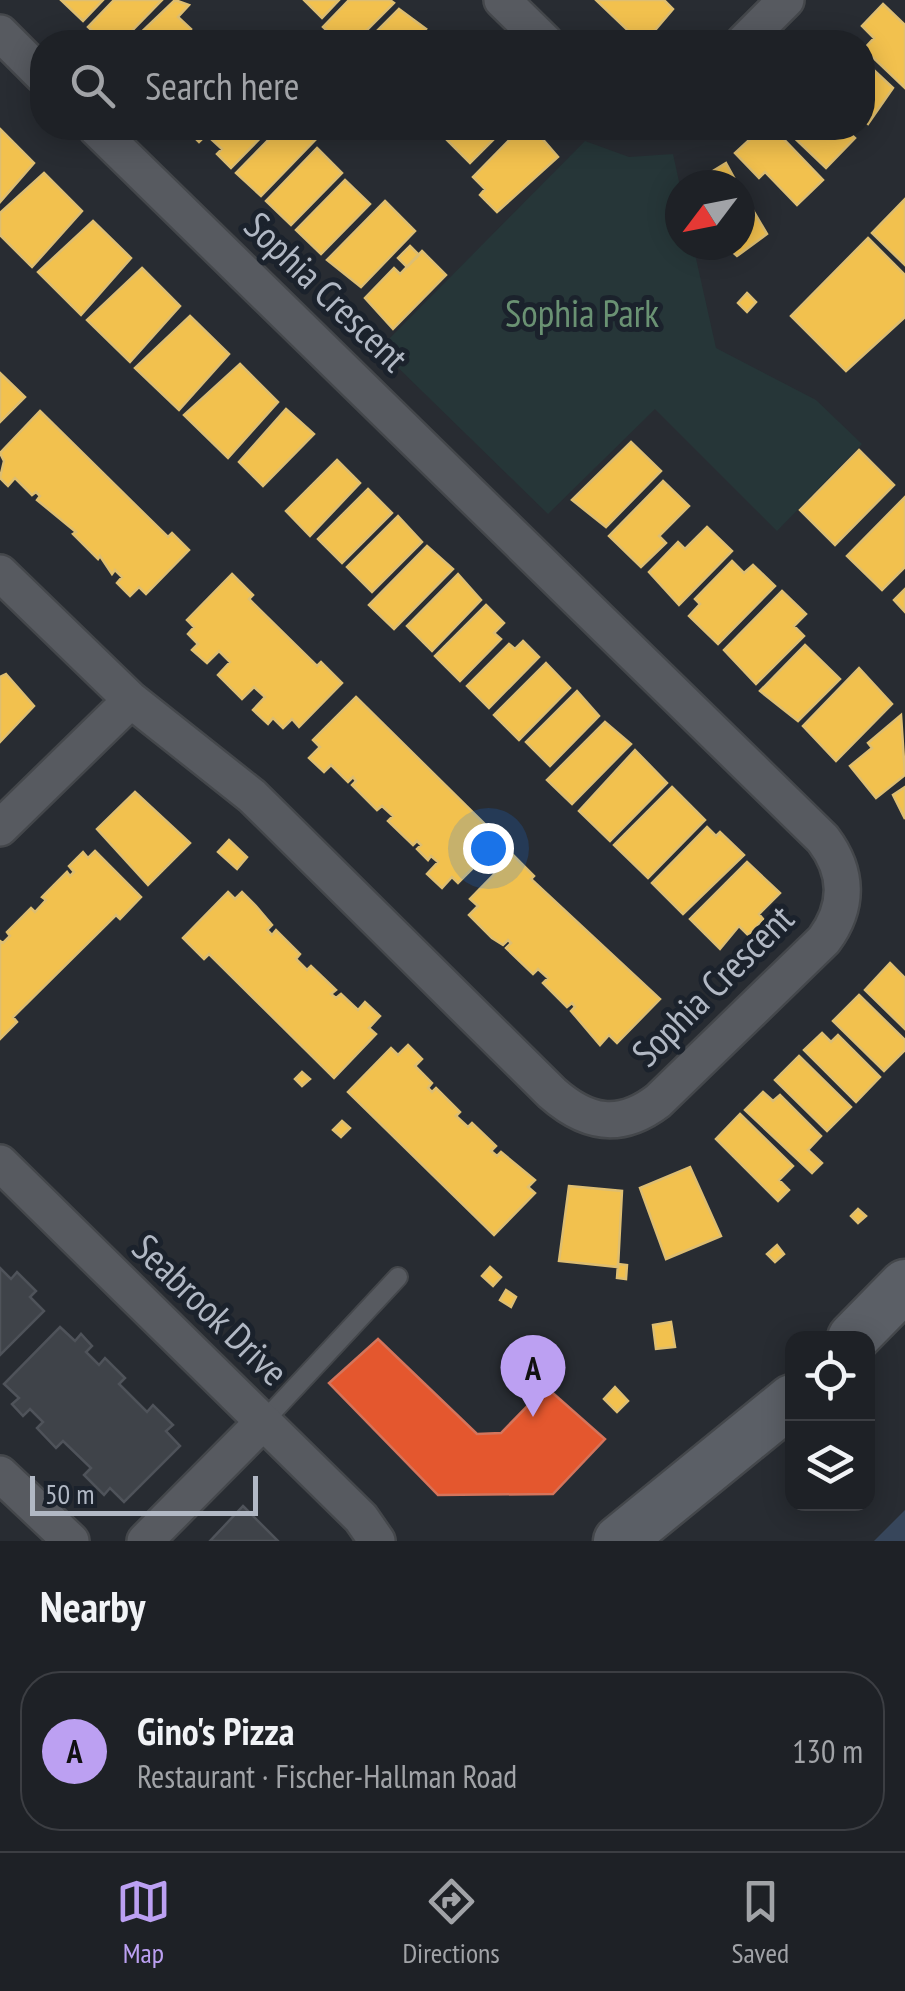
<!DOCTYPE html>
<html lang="en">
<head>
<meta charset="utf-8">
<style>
	:root { --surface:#1e2126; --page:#2b2e32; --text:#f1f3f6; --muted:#a1a3a7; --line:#3c3e43; --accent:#bca0f2 }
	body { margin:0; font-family:"PT Sans Narrow",sans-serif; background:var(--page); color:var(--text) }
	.controls { position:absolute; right:30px; bottom:30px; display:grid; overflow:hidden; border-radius:20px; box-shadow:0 5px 25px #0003 }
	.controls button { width:90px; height:90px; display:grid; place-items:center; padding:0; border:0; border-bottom:2px solid var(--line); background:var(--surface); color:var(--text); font:50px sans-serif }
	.compass { position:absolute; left:665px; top:170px; width:90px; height:90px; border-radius:50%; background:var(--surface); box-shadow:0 5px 25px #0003; rotate:238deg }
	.scale { position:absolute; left:30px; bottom:25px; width:228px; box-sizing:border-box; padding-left:10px; border:5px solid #b1b8c4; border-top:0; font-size:28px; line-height:35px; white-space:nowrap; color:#b1b8c4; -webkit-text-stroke:8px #1b222c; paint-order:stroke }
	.you { position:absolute; left:488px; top:848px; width:35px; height:35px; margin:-25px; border:8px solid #fff; border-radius:50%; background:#1a73e8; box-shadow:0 0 0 15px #1a73e833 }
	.badge { display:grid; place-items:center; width:65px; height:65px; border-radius:50%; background:var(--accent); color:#111; font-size:32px; font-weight:700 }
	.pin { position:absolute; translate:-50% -82px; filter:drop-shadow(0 2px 5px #0008) }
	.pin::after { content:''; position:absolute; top:52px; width:35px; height:30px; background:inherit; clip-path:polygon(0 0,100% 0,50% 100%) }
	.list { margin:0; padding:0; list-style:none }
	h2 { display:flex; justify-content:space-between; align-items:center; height:130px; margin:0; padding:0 40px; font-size:42px }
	h2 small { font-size:32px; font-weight:400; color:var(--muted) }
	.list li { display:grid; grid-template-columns:65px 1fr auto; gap:30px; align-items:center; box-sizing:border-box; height:160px; margin:0 20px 20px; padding:0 20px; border:2px solid var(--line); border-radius:40px }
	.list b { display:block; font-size:38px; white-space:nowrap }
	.list p { margin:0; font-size:32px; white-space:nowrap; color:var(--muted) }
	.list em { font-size:32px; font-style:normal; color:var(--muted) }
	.icon { flex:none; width:55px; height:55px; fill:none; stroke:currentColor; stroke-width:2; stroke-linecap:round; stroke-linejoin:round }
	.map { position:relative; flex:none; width:905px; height:1541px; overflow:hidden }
	.search { position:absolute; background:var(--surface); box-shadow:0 5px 25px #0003; left:30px; right:30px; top:30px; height:110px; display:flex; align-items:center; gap:25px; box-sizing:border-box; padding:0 35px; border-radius:40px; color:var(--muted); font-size:38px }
	.sheet { height:310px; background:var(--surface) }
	nav { display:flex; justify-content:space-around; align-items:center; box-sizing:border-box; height:140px; border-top:2px solid var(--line); background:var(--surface); font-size:28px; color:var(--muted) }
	nav a { display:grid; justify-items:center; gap:5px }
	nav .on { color:var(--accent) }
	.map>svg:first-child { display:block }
	.green { fill:#263638 }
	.water { fill:#37465b }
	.homes { fill:#f2c14e; stroke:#debe71; stroke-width:2.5 }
	.shops { fill:#e4572e; stroke:#d5745b; stroke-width:2.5 }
	.building { fill:#3f4349; stroke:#4f535a; stroke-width:2.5 }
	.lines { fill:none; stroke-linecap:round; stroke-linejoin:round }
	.service-casing { stroke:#44474b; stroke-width:22 }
	.minor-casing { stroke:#44474b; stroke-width:40 }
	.secondary-casing { stroke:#44474b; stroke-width:55 }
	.service { stroke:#575a60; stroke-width:18 }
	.minor { stroke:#575a60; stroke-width:35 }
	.secondary { stroke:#5b5f66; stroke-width:50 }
	.labels { text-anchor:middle; stroke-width:10; stroke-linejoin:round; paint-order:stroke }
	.street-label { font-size:38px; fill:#b1b8c4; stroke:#1b222c }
	.park-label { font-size:38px; fill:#6a9273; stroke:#1b222c }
</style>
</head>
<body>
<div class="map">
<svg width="905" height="1541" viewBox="0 0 905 1541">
	<rect width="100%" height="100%" fill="#282c32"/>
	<path class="green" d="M 585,141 L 629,157 L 673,154 L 680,186 L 680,245 L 693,245 L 716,348 L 816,400 L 862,444 L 777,531 L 655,409 L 548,514 L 379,349 Z"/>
	<path class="water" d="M 905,1510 L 905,1541 L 874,1541 Z"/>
	<path class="homes" d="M 61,0 L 103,0 L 83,21 Z
		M 114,0 L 162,0 L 121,42 L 104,42 L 88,27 Z
		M 175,0 L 189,5 L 178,17 L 191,29 L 179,42 L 131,42 Z
		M 304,0 L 339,0 L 322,18 Z
		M 349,0 L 390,0 L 394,3 L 355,42 L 339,42 L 323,27 Z
		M 596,0 L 664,0 L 673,9 L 645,42 L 640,42 Z
		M 883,4 L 905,25 L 905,88 L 864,49 L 874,38 L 862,26 Z
		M 399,9 L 426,29 L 413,42 L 366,42 Z
		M 862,59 L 893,88 L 868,124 L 862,119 Z
		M 192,128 L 213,128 L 199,142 L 190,133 Z
		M 222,128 L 270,128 L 231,168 L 217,154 L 222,149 L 211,139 Z
		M 280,128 L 308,128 L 318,137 L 261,196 L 236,173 Z
		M 426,128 L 447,128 L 437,138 Z
		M 457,128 L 505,128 L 470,163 L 446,139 Z
		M 521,128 L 533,128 L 558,157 L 497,212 L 480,195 L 485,189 L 473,177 Z
		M 762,128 L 773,128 L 823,180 L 797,205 L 765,172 L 759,178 L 735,153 Z
		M 784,128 L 844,128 L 855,138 L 826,168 Z
		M 0,129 L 34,163 L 0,202 Z
		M 317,148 L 342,173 L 291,225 L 266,201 Z
		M 726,163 L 738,185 L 704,185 L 700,179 Z
		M 44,173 L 82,211 L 32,267 L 0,235 L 0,213 Z
		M 345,180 L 370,204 L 321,254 L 296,230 Z
		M 740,188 L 767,234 L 737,256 L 725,245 L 740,245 Z
		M 905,199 L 905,265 L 872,233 Z
		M 385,201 L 415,231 L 361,287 L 327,260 Z
		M 93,221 L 131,258 L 81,315 L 38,272 Z
		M 868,238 L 905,275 L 905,317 L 846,371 L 791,316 Z
		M 410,246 L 419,255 L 407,267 L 398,258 Z
		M 422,251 L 446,275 L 393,329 L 365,298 L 394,268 L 400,274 Z
		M 142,268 L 180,306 L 130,362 L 87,320 Z
		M 747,293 L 756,302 L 747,312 L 738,303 Z
		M 190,316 L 229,354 L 179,410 L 135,368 Z
		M 240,364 L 278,402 L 228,458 L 184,415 Z
		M 0,373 L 25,397 L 0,422 Z
		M 286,409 L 314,434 L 263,486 L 239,462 Z
		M 40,411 L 168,537 L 172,533 L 189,550 L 146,594 L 139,587 L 130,596 L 117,583 L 122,577 L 115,570 L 112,574 L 100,556 L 98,559 L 73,534 L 76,532 L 37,500 L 40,496 L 36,492 L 32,495 L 15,478 L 8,486 L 0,478 L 4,461 L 0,453 Z
		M 631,442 L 661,471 L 606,527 L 572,500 Z
		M 859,450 L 894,485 L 835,545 L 800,510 Z
		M 337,460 L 360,483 L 310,536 L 286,511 Z
		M 663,481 L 689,506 L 659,536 L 666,543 L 641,567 L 609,536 Z
		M 368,489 L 392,513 L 342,563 L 318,539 Z
		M 905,497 L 905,567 L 882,590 L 847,556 Z
		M 398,516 L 422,542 L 372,592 L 347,567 Z
		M 707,527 L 732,551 L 679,605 L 649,572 L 678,542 L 685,549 Z
		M 427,546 L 453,569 L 394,629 L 369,605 Z
		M 732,561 L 744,573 L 753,565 L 775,586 L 718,644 L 689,616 L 700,604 L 695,599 Z
		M 232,574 L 253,595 L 249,599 L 317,666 L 321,662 L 342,683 L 299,727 L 292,719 L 283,728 L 273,718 L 268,724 L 253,710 L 265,697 L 254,687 L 242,699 L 218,675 L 230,662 L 219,651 L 207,663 L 192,650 L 198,644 L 188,634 L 194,627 L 187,620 Z
		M 458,574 L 481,600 L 432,651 L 407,626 Z
		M 905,589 L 905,612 L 894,600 Z
		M 782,591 L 806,614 L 794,626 L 804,636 L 756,684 L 724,650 Z
		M 486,605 L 504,623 L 494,633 L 501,639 L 460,681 L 435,656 Z
		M 523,641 L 539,657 L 489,708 L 467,686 L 509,644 L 515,649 Z
		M 805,645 L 840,679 L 798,721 L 760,691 Z
		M 546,663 L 570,688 L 519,740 L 494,715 Z
		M 859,668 L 892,704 L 836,761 L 803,726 Z
		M 6,674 L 34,706 L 0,742 L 0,677 Z
		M 577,691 L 599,716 L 550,766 L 526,742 Z
		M 356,697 L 501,840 L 458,883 L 452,877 L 442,888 L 427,874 L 438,862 L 431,856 L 428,860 L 417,849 L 421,845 L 417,841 L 413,845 L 388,821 L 393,816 L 382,806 L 377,810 L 352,785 L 356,781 L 353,777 L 348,782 L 331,765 L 324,772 L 309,758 L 320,747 L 313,740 Z
		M 901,715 L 905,775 L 876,798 L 850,766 L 872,748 L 868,743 Z
		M 605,722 L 631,744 L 572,804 L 547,780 Z
		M 635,750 L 667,783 L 610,841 L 579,811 Z
		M 672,787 L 705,820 L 648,878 L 614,845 Z
		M 905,787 L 905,819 L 893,795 Z
		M 135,792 L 190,843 L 148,885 L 97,829 Z
		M 707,827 L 716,836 L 720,832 L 744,855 L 683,914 L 652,883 Z
		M 229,840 L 247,857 L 237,869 L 218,852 Z
		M 95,851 L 141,897 L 120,919 L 116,915 L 13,1017 L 17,1022 L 0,1039 L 0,941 L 3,943 L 10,936 L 7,932 L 31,908 L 35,912 L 46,900 L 42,897 L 67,872 L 70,876 L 74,872 L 69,866 L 83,852 L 88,858 Z
		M 513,855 L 534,876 L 531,879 L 660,999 L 617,1043 L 609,1035 L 600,1045 L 571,1011 L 575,1007 L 572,1003 L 567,1007 L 543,983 L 548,978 L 538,969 L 533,974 L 506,948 L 511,943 L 508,940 L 503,945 L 492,938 L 469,915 L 478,906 L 470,899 Z
		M 747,862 L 780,893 L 759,914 L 763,919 L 748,935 L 739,926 L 720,949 L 690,919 Z
		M 228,892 L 235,899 L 242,892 L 256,906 L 272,925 L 267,930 L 272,935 L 276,930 L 300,954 L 296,959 L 307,970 L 311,966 L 336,990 L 331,994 L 336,998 L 341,994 L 358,1010 L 365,1002 L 380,1016 L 369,1028 L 376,1034 L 334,1078 L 209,954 L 204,959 L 183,938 Z
		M 890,963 L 905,978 L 905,1029 L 865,990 Z
		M 859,995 L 905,1040 L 905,1050 L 884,1071 L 833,1021 Z
		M 822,1033 L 831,1042 L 838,1035 L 880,1077 L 856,1102 L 804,1050 Z
		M 408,1045 L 422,1059 L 415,1066 L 432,1083 L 428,1088 L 432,1092 L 436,1088 L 460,1112 L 456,1116 L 468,1127 L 472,1123 L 496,1146 L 491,1151 L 497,1156 L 501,1152 L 535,1180 L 528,1187 L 535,1193 L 494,1235 L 348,1092 L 391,1048 L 398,1055 Z
		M 799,1056 L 851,1107 L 827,1131 L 775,1080 Z
		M 302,1072 L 310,1079 L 302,1086 L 295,1079 Z
		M 763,1092 L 773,1101 L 780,1095 L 821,1136 L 808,1150 L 822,1163 L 812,1173 L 745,1110 Z
		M 740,1114 L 793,1166 L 779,1180 L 789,1190 L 778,1201 L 716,1139 Z
		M 342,1121 L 350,1128 L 341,1137 L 333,1130 Z
		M 690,1167 L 721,1236 L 666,1259 L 640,1188 Z
		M 569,1186 L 622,1191 L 618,1267 L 559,1261 Z
		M 858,1209 L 866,1216 L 858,1223 L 851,1216 Z
		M 777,1245 L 784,1254 L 775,1262 L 767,1254 Z
		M 618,1264 L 627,1265 L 626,1279 L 617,1278 Z
		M 490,1267 L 501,1277 L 493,1286 L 482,1276 Z
		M 506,1290 L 516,1297 L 511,1307 L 500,1300 Z
		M 671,1322 L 675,1347 L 656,1349 L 653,1325 Z
		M 615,1387 L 628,1401 L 617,1412 L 604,1399 Z"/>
	<path class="shops" d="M 378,1339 L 477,1434 L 501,1433 L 546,1387 L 605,1439 L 553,1494 L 438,1495 L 329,1383 Z"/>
	<path class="building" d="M 0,1268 L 11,1279 L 17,1272 L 36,1291 L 30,1297 L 44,1311 L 0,1355 Z
		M 60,1327 L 75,1341 L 81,1334 L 92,1346 L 86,1352 L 99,1365 L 105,1358 L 125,1378 L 119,1384 L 147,1412 L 153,1405 L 173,1425 L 166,1431 L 180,1446 L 124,1502 L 110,1488 L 104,1495 L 84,1475 L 91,1468 L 63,1441 L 56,1448 L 37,1428 L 43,1422 L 30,1409 L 23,1416 L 12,1404 L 19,1398 L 4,1384 Z
		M 243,1506 L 278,1541 L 210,1541 Z"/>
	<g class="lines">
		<defs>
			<path id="service" d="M 263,1422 L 398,1277"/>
			<path id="minor" d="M 502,0 L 545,42
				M 0,33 L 42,75
				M 744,42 L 786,0
				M 0,573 L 131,700 L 252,796 L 552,1093 C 587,1124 620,1130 658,1101 L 824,940 C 849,906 848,872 823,839 L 96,128
				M 0,828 L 131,700
				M 0,1163 L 361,1518 L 377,1541
				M 0,1474 L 71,1541
				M 145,1541 L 263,1422"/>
			<path id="secondary" d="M 853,1338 L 905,1285
				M 619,1541 L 792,1400"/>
		</defs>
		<use href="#service" class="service-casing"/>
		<use href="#minor" class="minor-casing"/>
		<use href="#secondary" class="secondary-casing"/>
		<use href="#service" class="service"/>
		<use href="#minor" class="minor"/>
		<use href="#secondary" class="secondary"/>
	</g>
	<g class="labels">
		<g class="street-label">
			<text transform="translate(326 292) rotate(44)" y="13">Sophia Crescent</text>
			<text transform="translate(713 986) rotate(-45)" y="13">Sophia Crescent</text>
			<text transform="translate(210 1310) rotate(44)" y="13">Seabrook Drive</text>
		</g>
		<g class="park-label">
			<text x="582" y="327">Sophia Park</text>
		</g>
	</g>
</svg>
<div class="controls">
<button><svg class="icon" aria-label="locate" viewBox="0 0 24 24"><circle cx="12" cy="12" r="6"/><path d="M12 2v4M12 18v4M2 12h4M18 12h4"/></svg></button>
<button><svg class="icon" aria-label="layers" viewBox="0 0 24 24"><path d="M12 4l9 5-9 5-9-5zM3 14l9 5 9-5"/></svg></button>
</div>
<svg class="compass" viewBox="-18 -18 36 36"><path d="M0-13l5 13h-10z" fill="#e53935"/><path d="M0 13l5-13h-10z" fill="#a1a3a7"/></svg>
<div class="scale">50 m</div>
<div class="you"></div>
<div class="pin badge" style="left:533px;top:1417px">A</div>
<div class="search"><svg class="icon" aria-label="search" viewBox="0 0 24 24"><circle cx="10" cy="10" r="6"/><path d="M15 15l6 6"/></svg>Search here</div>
</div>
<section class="sheet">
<h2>Nearby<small></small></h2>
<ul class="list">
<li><span class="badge">A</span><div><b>Gino's Pizza</b><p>Restaurant · Fischer-Hallman Road</p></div><em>130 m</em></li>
</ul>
</section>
<nav>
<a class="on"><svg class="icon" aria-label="map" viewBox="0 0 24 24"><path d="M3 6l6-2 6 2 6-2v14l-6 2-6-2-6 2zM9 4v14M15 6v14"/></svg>Map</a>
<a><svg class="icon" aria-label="directions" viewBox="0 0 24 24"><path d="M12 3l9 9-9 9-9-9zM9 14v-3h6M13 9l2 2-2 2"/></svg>Directions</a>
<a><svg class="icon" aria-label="saved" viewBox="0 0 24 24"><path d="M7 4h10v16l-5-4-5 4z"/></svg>Saved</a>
</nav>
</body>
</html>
